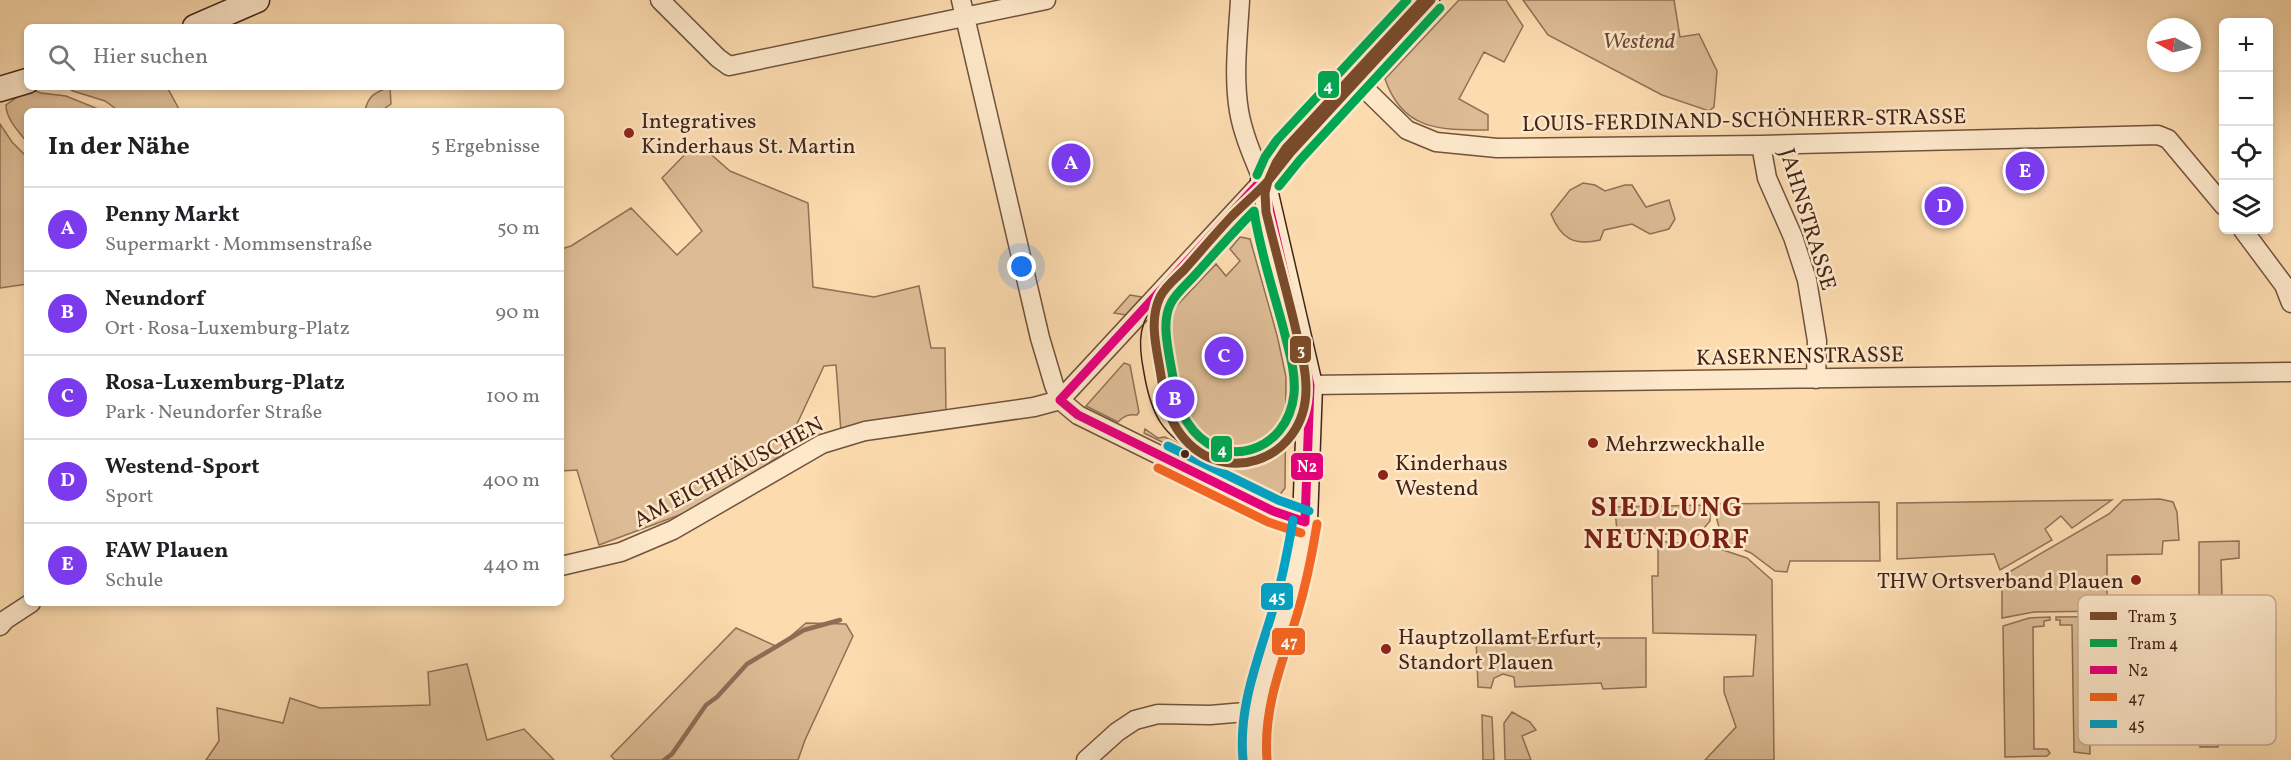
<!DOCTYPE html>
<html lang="de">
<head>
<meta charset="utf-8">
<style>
	:root { --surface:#fff; --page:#f2f2f2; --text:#202124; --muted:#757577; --line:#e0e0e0; --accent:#7c3aed }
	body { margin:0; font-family:Vollkorn,serif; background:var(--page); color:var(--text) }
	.controls { position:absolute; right:18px; top:18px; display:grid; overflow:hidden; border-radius:9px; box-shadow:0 3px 9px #0003 }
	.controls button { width:54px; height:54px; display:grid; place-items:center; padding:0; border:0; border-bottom:2px solid var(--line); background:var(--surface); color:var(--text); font:30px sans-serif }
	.compass { position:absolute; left:2147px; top:18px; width:54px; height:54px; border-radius:50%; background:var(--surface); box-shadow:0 3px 9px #0003; rotate:278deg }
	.you { position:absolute; left:1022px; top:267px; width:21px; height:21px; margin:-15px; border:4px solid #fff; border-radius:50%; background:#1a73e8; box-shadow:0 0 0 9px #1a73e833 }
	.badge { display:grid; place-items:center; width:39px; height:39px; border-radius:50%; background:var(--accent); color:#fff; font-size:20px; font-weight:700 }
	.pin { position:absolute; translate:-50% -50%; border:3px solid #fff; box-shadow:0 2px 6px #0006 }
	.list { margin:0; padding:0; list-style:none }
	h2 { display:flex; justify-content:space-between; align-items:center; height:78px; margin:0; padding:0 24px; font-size:26px }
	h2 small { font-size:20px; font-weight:400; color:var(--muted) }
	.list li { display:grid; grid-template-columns:39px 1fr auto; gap:18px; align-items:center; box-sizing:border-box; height:84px; padding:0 24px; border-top:2px solid var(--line) }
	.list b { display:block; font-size:22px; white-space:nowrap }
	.list p { margin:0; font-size:20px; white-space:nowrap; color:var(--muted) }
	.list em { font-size:20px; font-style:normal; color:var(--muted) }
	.icon { flex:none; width:33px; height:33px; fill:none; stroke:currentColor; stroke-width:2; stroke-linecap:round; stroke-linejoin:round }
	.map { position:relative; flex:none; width:2291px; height:760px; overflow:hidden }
	.search { position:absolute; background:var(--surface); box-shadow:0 3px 9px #0003; left:24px; top:24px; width:540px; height:66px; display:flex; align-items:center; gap:15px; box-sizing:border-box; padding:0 21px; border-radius:9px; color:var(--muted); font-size:22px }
	.panel { position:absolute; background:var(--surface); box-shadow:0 3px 9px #0003; left:24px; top:108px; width:540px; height:498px; border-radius:9px }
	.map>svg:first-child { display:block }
	.green { fill:#ddbc95; stroke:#907057; stroke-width:1.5 }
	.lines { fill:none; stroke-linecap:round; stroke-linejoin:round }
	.stream { stroke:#8c6d54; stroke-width:4.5 }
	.street-casing { stroke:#71523e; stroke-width:21 }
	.secondary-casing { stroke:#432419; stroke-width:27 }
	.street { stroke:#fde8ca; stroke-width:18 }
	.secondary { stroke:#fde8ca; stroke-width:24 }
	.tram { stroke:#432419; stroke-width:1.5 }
	.bus-1-casing { stroke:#fde8ca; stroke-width:14 }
	.bus-2-casing { stroke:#fde8ca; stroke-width:14 }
	.bus-3-casing { stroke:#fde8ca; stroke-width:14 }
	.bus-1 { stroke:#e5007d; stroke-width:9 }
	.bus-2 { stroke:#f26522; stroke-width:9 }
	.bus-3 { stroke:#03a2c5; stroke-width:9 }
	.tram-1-casing { stroke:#fde8ca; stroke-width:14 }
	.tram-2-casing { stroke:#fde8ca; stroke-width:14 }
	.tram-1 { stroke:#7a4b2a; stroke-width:9 }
	.tram-2 { stroke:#00a651; stroke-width:9 }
	.poi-dot { fill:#8f2418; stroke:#fde8ca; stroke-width:2 }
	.bus-dot { fill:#432419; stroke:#fde8ca; stroke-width:2 }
	.labels { text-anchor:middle; stroke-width:5; stroke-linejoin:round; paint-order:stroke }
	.park-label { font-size:22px; font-style:italic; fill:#6a4a38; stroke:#fde8ca }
	.street-label { font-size:22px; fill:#432419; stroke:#fde8ca }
	.poi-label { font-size:22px; fill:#432419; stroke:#fde8ca; text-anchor:start }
	.district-label { font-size:28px; font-weight:bold; letter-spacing:1.5px; fill:#7a1f14; stroke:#fde8ca }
	.key { fill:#fde8ca; stroke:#c5ad95; stroke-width:1.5 }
	.key-label { font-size:16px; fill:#432419 }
	.line-badge { stroke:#fde8ca; stroke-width:2 }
	.badge-label { font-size:16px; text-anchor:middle; font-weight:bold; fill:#fff }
</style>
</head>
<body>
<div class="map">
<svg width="2291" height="760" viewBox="0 0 2291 760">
	<rect width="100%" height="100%" fill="#fcdbae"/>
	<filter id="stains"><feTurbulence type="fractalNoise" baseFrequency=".00333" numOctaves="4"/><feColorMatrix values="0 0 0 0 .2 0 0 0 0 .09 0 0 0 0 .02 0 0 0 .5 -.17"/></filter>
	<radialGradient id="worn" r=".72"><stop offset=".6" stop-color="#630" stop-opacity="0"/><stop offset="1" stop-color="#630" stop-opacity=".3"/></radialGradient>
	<path class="green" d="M 1459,0 L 1506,0 L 1523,26 L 1504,62 L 1484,52 L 1459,99 L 1488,115 L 1488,130 C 1440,130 1403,131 1385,79 Z
		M 1523,0 L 1674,0 L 1680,37 L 1699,34 L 1717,71 L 1714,107 L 1709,111 L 1662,95 L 1548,35 Z
		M 66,87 L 167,87 L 180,111 L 119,111 L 105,101 L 73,91 Z
		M 390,87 L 391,104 L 381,111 L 365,111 C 368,95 376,92 390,87 Z
		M 33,90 L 41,93 L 66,96 L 103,111 L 27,111 L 27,142 C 19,132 6,119 6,105 L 26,91 Z
		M 0,124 L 12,142 L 27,157 L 27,284 L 0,288 Z
		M 697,142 L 730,171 L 808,203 L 813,287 L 874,297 L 919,286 L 931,348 L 945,348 L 946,413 L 841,432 L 836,365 L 824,366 L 783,454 L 698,508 L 599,545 L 577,470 L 561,471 L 561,249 L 571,246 L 631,208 L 677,255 L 702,231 L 662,178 Z
		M 1583,183 L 1595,185 L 1605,191 L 1625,185 L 1632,185 L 1646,207 L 1669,200 L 1675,219 L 1669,229 L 1650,234 L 1632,224 L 1604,230 L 1600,240 C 1574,246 1561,239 1551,214 L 1570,190 Z
		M 1240,237 L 1250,239 L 1277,335 L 1286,377 L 1285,488 L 1279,496 L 1269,495 L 1144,433 L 1145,429 L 1158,438 L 1165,437 L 1188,449 L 1177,410 L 1162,335 L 1164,319 L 1216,264 L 1226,276 L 1240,261 L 1230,249 Z
		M 1130,295 L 1142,297 L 1126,315 L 1114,313 Z
		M 1124,363 L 1130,365 L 1139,412 L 1137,415 C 1128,414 1124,416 1118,422 L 1086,406 Z
		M 2160,499 L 2173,502 L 2177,512 L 2179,540 L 2163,541 L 2162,554 L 2107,555 L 2107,604 L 2116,604 L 2116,607 L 2106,608 L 2105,611 L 2034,612 L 2002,618 L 2002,579 L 2004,575 L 2109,514 L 2123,500 Z
		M 2112,500 L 2072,528 L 2061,516 L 2045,529 L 2052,540 L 2000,570 L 1994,554 L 1897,559 L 1897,503 Z
		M 1879,502 L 1880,561 L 1790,561 L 1787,572 L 1775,571 L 1751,553 L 1723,541 L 1717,520 L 1715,504 Z
		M 1710,505 L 1710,521 L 1698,535 L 1617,533 L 1615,507 Z
		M 1658,541 L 1711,546 L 1747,558 L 1772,580 L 1774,760 L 1705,760 L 1736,727 L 1724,692 L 1724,677 L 1753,676 L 1756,635 L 1653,633 L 1652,576 L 1658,576 Z
		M 2239,541 L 2239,558 L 2221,560 L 2222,598 L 2239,598 L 2239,616 L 2218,617 L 2218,643 L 2221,645 L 2222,735 L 2218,736 L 2218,747 L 2200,747 L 2200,734 L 2218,732 L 2218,705 L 2201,705 L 2201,692 L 2220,691 L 2220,658 L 2199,657 L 2199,542 Z
		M 2172,616 L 2179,617 L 2181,619 L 2182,635 L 2135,635 L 2134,642 L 2089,645 L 2090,754 L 2074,752 L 2072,625 L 2060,625 L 2060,620 L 2056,620 L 2056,617 Z
		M 2050,617 L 2050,620 L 2044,621 L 2044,626 L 2033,627 L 2034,749 L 2047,749 L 2050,753 L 2047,756 L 2005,757 L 2003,626 L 2029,618 Z
		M 806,623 L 846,624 L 853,636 L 805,740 L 798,760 L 615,760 L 611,756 L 736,628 L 778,647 Z
		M 1476,638 L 1646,638 L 1646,687 L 1603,689 L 1601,683 L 1515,687 L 1514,677 L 1503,674 L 1494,678 L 1491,688 L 1478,687 Z
		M 467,664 L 487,740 L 524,729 L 554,760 L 206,760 L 219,741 L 217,708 L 283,723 L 290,698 L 320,708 L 430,705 L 428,672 Z
		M 1512,712 L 1530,722 L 1536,730 L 1522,736 L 1531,760 L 1505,760 L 1504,723 Z
		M 1482,715 L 1492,717 L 1494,760 L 1483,760 Z"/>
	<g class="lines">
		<path class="stream" d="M 664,760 L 672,754 L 706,705 L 717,697 L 747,664 L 804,630 L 840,620"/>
		<defs>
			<path id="street" d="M 660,0 L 718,58 L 729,66 L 1046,0
				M 961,0 L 1040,338 L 1054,385 L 1060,400 L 1078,415 L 1273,511 L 1305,522
				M 1354,78 L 1407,130 L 1436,142 L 1497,148 L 1761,145 L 2158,135 L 2168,139 L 2224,206
				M 1761,145 L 1767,178 L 1793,237 L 1807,280 L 1817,341 L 1816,379
				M 2243,230 L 2284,285 L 2291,303
				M 1310,385 L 2291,372
				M 1060,400 L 1263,181 C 1254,159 1243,135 1239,111 C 1233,75 1238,36 1240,0
				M 561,566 L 621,552 L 673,530 L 822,444 L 865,431 L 1034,407 L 1060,400
				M 0,626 L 5,620 L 31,603
				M 1086,760 L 1117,732 L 1135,720 L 1158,714 L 1210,715 L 1257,711"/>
			<path id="secondary" d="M 195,27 L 257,0
				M 0,89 L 27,81
				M 1255,760 L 1253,738 L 1257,711 L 1299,561 L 1305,522 L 1310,385 L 1263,181 L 1427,0"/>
		</defs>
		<use href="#street" class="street-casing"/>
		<use href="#secondary" class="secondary-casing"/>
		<use href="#street" class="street"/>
		<use href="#secondary" class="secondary"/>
		<path class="tram" d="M 1161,295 C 1139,321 1137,339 1144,373 C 1151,414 1162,437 1202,455"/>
		<defs>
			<path id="bus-1" d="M 1263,181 L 1310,385 L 1305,522 L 1273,511 L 1078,415 L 1060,400 L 1427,0"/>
			<path id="bus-2" d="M 1158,468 L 1268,522 L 1301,533
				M 1267,759 C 1263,708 1282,663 1297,615 C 1306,585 1312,555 1317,524"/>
			<path id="bus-3" d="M 1168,446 L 1278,500 L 1309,511
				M 1243,760 C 1238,705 1259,658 1274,606 C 1283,578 1288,549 1293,520"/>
		</defs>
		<use href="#bus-1" class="bus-1-casing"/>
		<use href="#bus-2" class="bus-2-casing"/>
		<use href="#bus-3" class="bus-3-casing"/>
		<use href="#bus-1" class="bus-1"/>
		<use href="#bus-2" class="bus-2"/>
		<use href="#bus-3" class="bus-3"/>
		<defs>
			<path id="tram-1" d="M 1268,181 L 1265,193 L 1266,212 C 1275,249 1285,285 1294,322 C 1299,344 1306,366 1306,389 C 1306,462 1218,492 1177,429 C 1165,411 1163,386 1159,364 C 1155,342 1150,318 1160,297 C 1165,287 1176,278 1184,270 C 1200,252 1216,233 1232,216 C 1244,204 1257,193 1268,181 Z
				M 1268,181 L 1276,163 L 1286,148 L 1423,0
				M 1268,181 L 1291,152 L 1431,0"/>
			<path id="tram-2" d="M 1257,175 L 1265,157 L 1277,140 L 1407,0
				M 1279,186 L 1300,160 L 1440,8
				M 1254,211 C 1260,252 1274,292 1284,331 C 1289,351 1296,373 1294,394 C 1288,453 1220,474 1187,422 C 1176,405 1174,381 1170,361 C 1167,343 1162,320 1171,303 C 1176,293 1187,284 1195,275 C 1214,254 1233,232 1254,211 Z"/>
		</defs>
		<use href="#tram-1" class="tram-1-casing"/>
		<use href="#tram-2" class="tram-2-casing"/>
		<use href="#tram-1" class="tram-1"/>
		<use href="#tram-2" class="tram-2"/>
	</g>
	<g class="poi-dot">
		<circle cx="629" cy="133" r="6"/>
		<circle cx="1593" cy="443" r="6"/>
		<circle cx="1383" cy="475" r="6"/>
		<circle cx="2136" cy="580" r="6"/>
		<circle cx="1386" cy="649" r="6"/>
	</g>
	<circle class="bus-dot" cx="1185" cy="454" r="5"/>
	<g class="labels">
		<g class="park-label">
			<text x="1639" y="48">Westend</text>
		</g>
		<g class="street-label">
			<text transform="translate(1744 119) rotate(-1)" y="8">LOUIS-FERDINAND-SCHÖNHERR-STRASSE</text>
			<text transform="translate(1809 219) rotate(73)" y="8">JAHNSTRASSE</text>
			<text transform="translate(1800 355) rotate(-1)" y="8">KASERNENSTRASSE</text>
			<text transform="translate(728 471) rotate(-28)" y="8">AM EICHHÄUSCHEN</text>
		</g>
		<g class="poi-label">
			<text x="641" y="128">Integratives<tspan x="641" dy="25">Kinderhaus St. Martin</tspan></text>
			<text x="1605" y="451">Mehrzweckhalle</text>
			<text x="1395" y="470">Kinderhaus<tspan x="1395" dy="25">Westend</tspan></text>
			<text x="2124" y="588" text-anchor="end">THW Ortsverband Plauen</text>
			<text x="1398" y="644">Hauptzollamt Erfurt,<tspan x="1398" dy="25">Standort Plauen</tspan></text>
		</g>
		<g class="district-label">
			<text x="1667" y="516">SIEDLUNG<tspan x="1667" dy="32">NEUNDORF</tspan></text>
		</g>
	</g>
	<rect x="2078" y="595" width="198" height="150" rx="9" class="key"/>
	<rect x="2090" y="612" width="27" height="8" fill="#7a4b2a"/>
	<rect x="2090" y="639" width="27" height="8" fill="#00a651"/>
	<rect x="2090" y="666" width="27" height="8" fill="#e5007d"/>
	<rect x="2090" y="693" width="27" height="8" fill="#f26522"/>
	<rect x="2090" y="720" width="27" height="8" fill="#03a2c5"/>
	<g class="key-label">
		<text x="2128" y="622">Tram 3</text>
		<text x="2128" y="649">Tram 4</text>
		<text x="2128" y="676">N2</text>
		<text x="2128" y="703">47</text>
		<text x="2128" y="730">45</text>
	</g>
	<g class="line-badge">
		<rect x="1317" y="70" width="23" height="29" rx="6" fill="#00a651"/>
		<rect x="1289" y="335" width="23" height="29" rx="6" fill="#7a4b2a"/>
		<rect x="1210" y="435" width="23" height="28" rx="6" fill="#00a651"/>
		<rect x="1290" y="452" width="34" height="29" rx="6" fill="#e5007d"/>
		<rect x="1260" y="582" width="34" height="29" rx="6" fill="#03a2c5"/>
		<rect x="1271" y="627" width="35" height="29" rx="6" fill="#f26522"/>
	</g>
	<g class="badge-label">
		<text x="1328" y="91">4</text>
		<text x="1301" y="355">3</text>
		<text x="1222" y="455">4</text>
		<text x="1307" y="472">N2</text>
		<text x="1277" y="602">45</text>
		<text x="1289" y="647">47</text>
	</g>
	<rect width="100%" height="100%" filter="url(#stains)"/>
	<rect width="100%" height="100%" fill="url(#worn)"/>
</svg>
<div class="controls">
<button>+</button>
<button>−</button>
<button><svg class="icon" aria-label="locate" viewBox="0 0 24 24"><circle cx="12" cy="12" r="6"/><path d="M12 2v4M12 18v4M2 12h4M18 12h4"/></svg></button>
<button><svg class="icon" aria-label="layers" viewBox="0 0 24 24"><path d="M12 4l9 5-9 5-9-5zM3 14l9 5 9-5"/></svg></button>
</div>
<svg class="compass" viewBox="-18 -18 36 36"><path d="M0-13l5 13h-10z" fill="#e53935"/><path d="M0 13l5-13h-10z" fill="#757577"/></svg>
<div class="you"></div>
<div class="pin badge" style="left:1071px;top:163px">A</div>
<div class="pin badge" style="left:1175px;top:399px">B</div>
<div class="pin badge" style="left:1224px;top:356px">C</div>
<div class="pin badge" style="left:1944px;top:206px">D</div>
<div class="pin badge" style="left:2025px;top:171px">E</div>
<div class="search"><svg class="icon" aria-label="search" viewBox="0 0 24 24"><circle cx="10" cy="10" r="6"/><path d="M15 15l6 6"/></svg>Hier suchen</div>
<section class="panel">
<h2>In der Nähe<small>5 Ergebnisse</small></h2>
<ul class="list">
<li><span class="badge">A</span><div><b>Penny Markt</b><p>Supermarkt · Mommsenstraße</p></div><em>50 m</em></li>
<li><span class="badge">B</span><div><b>Neundorf</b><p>Ort · Rosa-Luxemburg-Platz</p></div><em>90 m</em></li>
<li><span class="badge">C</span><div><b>Rosa-Luxemburg-Platz</b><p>Park · Neundorfer Straße</p></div><em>100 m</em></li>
<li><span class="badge">D</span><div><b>Westend-Sport</b><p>Sport</p></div><em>400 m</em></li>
<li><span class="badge">E</span><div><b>FAW Plauen</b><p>Schule</p></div><em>440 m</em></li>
</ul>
</section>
</div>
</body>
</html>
